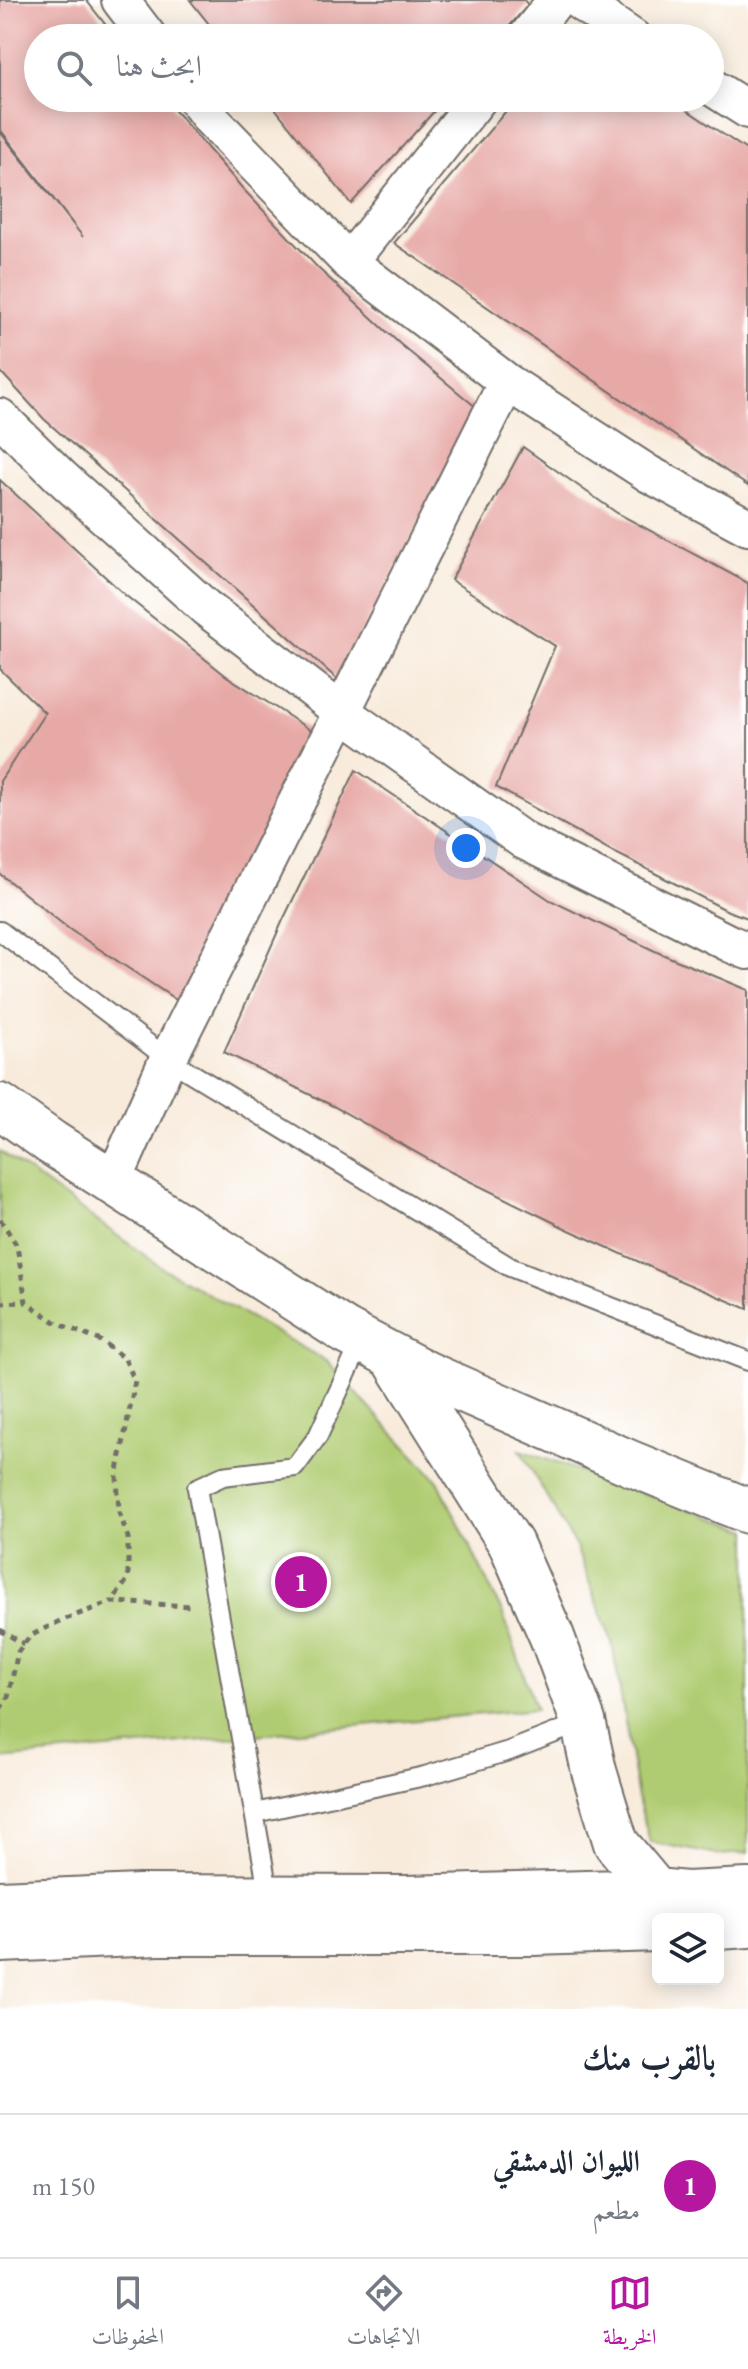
<!DOCTYPE html>
<html lang="ar">
<head>
<meta charset="utf-8">
<style>
	:root { --surface:#fff; --page:#f6f6f7; --text:#1f2937; --muted:#747a83; --line:#e0e1e3; --accent:#b5179e }
	body { margin:0; font-family:"EB Garamond",Amiri,serif; background:var(--page); color:var(--text); direction:rtl }
	.controls { position:absolute; right:24px; bottom:24px; display:grid; overflow:hidden; border-radius:12px; box-shadow:0 4px 20px #0003 }
	.controls button { width:72px; height:72px; display:grid; place-items:center; padding:0; border:0; border-bottom:2px solid var(--line); background:var(--surface); color:var(--text); font:40px sans-serif }
	.you { position:absolute; left:466px; top:848px; width:28px; height:28px; margin:-20px; border:6px solid #fff; border-radius:50%; background:#1a73e8; box-shadow:0 0 0 12px #1a73e833 }
	.badge { display:grid; place-items:center; width:52px; height:52px; border-radius:50%; background:var(--accent); color:#fff; font-size:26px; font-weight:700 }
	.pin { position:absolute; translate:-50% -50%; border:4px solid #fff; box-shadow:0 2px 8px #0006 }
	.list { margin:0; padding:0; list-style:none }
	h2 { display:flex; justify-content:space-between; align-items:center; height:104px; margin:0; padding:0 32px; font-size:34px }
	h2 small { font-size:26px; font-weight:400; color:var(--muted) }
	.list li { display:grid; grid-template-columns:52px 1fr auto; gap:24px; align-items:center; box-sizing:border-box; height:144px; padding:0 32px; border-top:2px solid var(--line) }
	.list b { display:block; font-size:30px; white-space:nowrap }
	.list p { margin:0; font-size:26px; white-space:nowrap; color:var(--muted) }
	.list em { font-size:26px; font-style:normal; color:var(--muted) }
	.icon { flex:none; width:44px; height:44px; fill:none; stroke:currentColor; stroke-width:2; stroke-linecap:round; stroke-linejoin:round }
	.map { position:relative; flex:none; width:748px; height:2009px; overflow:hidden; direction:ltr }
	.search { position:absolute; background:var(--surface); box-shadow:0 4px 20px #0003; left:24px; right:24px; top:24px; height:88px; display:flex; align-items:center; gap:20px; box-sizing:border-box; padding:0 28px; border-radius:44px; color:var(--muted); font-size:30px }
	.sheet { height:248px; background:var(--surface) }
	nav { display:flex; justify-content:space-around; align-items:center; box-sizing:border-box; height:112px; border-top:2px solid var(--line); background:var(--surface); font-size:22px; color:var(--muted) }
	nav a { display:grid; justify-items:center; gap:4px }
	nav .on { color:var(--accent) }
	.map>svg:first-child { display:block }
	.green { fill:#b0cc72; stroke:#6e7c4e; stroke-width:2 }
	.building { fill:#e7a9a6 }
	.lines { fill:none; stroke-linecap:round; stroke-linejoin:round }
	.service-casing { stroke:#736e69; stroke-width:22 }
	.minor-casing { stroke:#736e69; stroke-width:40 }
	.trunk-casing { stroke:#736e69; stroke-width:48 }
	.path { stroke:#736e69; stroke-width:5; stroke-dasharray:6 6; stroke-linecap:butt }
	.service { stroke:#fff; stroke-width:18 }
	.minor { stroke:#fff; stroke-width:36 }
	.trunk { stroke:#fff; stroke-width:44 }
</style>
</head>
<body>
<div class="map">
<svg width="748" height="2009" viewBox="0 0 748 2009">
	<rect width="100%" height="100%" fill="#fff"/>
	<filter id="ink" filterUnits="userSpaceOnUse"><feTurbulence type="fractalNoise" baseFrequency=".0125" numOctaves="2"/><feDisplacementMap in="SourceGraphic" scale="16" xChannelSelector="R" yChannelSelector="G"/><feConvolveMatrix kernelMatrix="1 2 1 2 8 2 1 2 1" color-interpolation-filters="sRGB"/></filter>
	<filter id="wash" filterUnits="userSpaceOnUse"><feTurbulence type="fractalNoise" baseFrequency=".006" numOctaves="4" result="noise"/><feDisplacementMap in="SourceGraphic" scale="32" xChannelSelector="R" yChannelSelector="G"/><feGaussianBlur stdDeviation="1.8" result="paint"/><feColorMatrix in="noise" values="0 0 0 0 0 0 0 0 0 0 0 0 0 0 0 0 0 1.4 0 .05"/><feComposite in="paint" operator="in"/></filter>
	<g filter="url(#wash)">
		<rect width="100%" height="100%" fill="#f8ebdb"/>
		<path class="green" d="M 0,1151 L 161,1267 L 326,1361 L 438,1481 L 502,1612 L 536,1709 L 0,1759 Z
			M 520,1450 L 748,1530 L 748,1853 L 717,1855 L 650,1842 L 638,1799 L 612,1642 L 576,1547 Z"/>
		<g id="blocks">
			<path class="building" d="M 0,0 L 86,0 L 116,38 L 38,38 L 38,98 L 164,98 L 243,189 L 319,269 L 400,344 L 483,413 L 409,543 L 337,679 L 44,419 L 0,371 L 0,132 L 83,237 L 0,129 Z
				M 190,0 L 524,0 L 528,5 L 499,38 L 220,38 Z
				M 267,98 L 446,98 L 351,204 Z
				M 517,98 L 669,98 L 748,151 L 748,486 L 394,243 Z
				M 523,447 L 617,513 L 748,583 L 748,918 L 728,911 L 612,851 L 496,787 L 555,646 L 451,580 Z
				M 0,480 L 125,595 L 225,675 L 318,735 L 178,1001 L 69,929 L 0,874 L 0,781 L 45,713 L 0,669 Z
				M 356,770 L 550,900 L 657,952 L 748,990 L 748,1309 L 683,1282 L 565,1228 L 451,1172 L 333,1106 L 224,1052 L 283,920 Z"/>
		</g>
	</g>
	<g filter="url(#ink)">
		<use href="#blocks" fill-opacity="0" stroke="#736e69" stroke-width="2"/>
		<g class="lines">
			<defs>
				<path id="service" d="M 0,931 L 168,1059 L 510,1267 L 748,1361
					M 255,1813 L 425,1776 L 509,1751 L 583,1722
					M 269,1897 L 197,1488 L 223,1476 L 295,1467 L 318,1436 L 362,1340"/>
				<path id="minor" d="M 120,0 L 149,38
					M 577,0 L 633,38
					M 526,38 L 556,0
					M 710,86 L 748,110
					M 195,98 L 210,118 L 349,262 L 507,382 L 649,474 L 748,527
					M 349,262 L 479,98
					M 0,417 L 61,477 L 206,608 L 342,712 L 524,841 L 731,944 L 748,951
					M 113,1182 L 168,1059 L 507,382"/>
				<path id="trunk" d="M 0,1106 L 52,1143 L 345,1331 L 427,1374 L 630,1463 L 748,1511
					M 393,1357 L 511,1544 L 552,1637 L 583,1721 L 594,1771 L 616,1843 L 656,1891
					M 0,1903 L 139,1897 L 406,1898 L 656,1891 L 686,1894 L 748,1891
					M 718,1927 L 748,1925
					M 0,1940 L 159,1933 L 533,1933 L 658,1929"/>
			</defs>
			<use href="#service" class="service-casing"/>
			<use href="#minor" class="minor-casing"/>
			<use href="#trunk" class="trunk-casing"/>
			<path class="path" d="M 0,1219 L 17,1246 L 26,1302 L 57,1323 L 101,1341 L 125,1359 L 135,1381 L 117,1476 L 119,1512 L 128,1537 L 128,1579 L 111,1602
				M 0,1303 L 26,1302
				M 0,1630 L 24,1644
				M 0,1709 L 8,1697 L 18,1652 L 30,1636 L 60,1621 L 111,1602 L 193,1606"/>
			<use href="#service" class="service"/>
			<use href="#minor" class="minor"/>
			<use href="#trunk" class="trunk"/>
		</g>
	</g>
</svg>
<div class="controls">
<button><svg class="icon" aria-label="layers" viewBox="0 0 24 24"><path d="M12 4l9 5-9 5-9-5zM3 14l9 5 9-5"/></svg></button>
</div>
<div class="you"></div>
<div class="pin badge" style="left:301px;top:1582px">1</div>
<div class="search"><svg class="icon" aria-label="search" viewBox="0 0 24 24"><circle cx="10" cy="10" r="6"/><path d="M15 15l6 6"/></svg>ابحث هنا</div>
</div>
<section class="sheet">
<h2>بالقرب منك<small></small></h2>
<ul class="list">
<li><span class="badge">1</span><div><b>الليوان الدمشقي</b><p>مطعم</p></div><em>150 m</em></li>
</ul>
</section>
<nav>
<a class="on"><svg class="icon" aria-label="map" viewBox="0 0 24 24"><path d="M3 6l6-2 6 2 6-2v14l-6 2-6-2-6 2zM9 4v14M15 6v14"/></svg>الخريطة</a>
<a><svg class="icon" aria-label="directions" viewBox="0 0 24 24"><path d="M12 3l9 9-9 9-9-9zM9 14v-3h6M13 9l2 2-2 2"/></svg>الاتجاهات</a>
<a><svg class="icon" aria-label="saved" viewBox="0 0 24 24"><path d="M7 4h10v16l-5-4-5 4z"/></svg>المحفوظات</a>
</nav>
</body>
</html>
